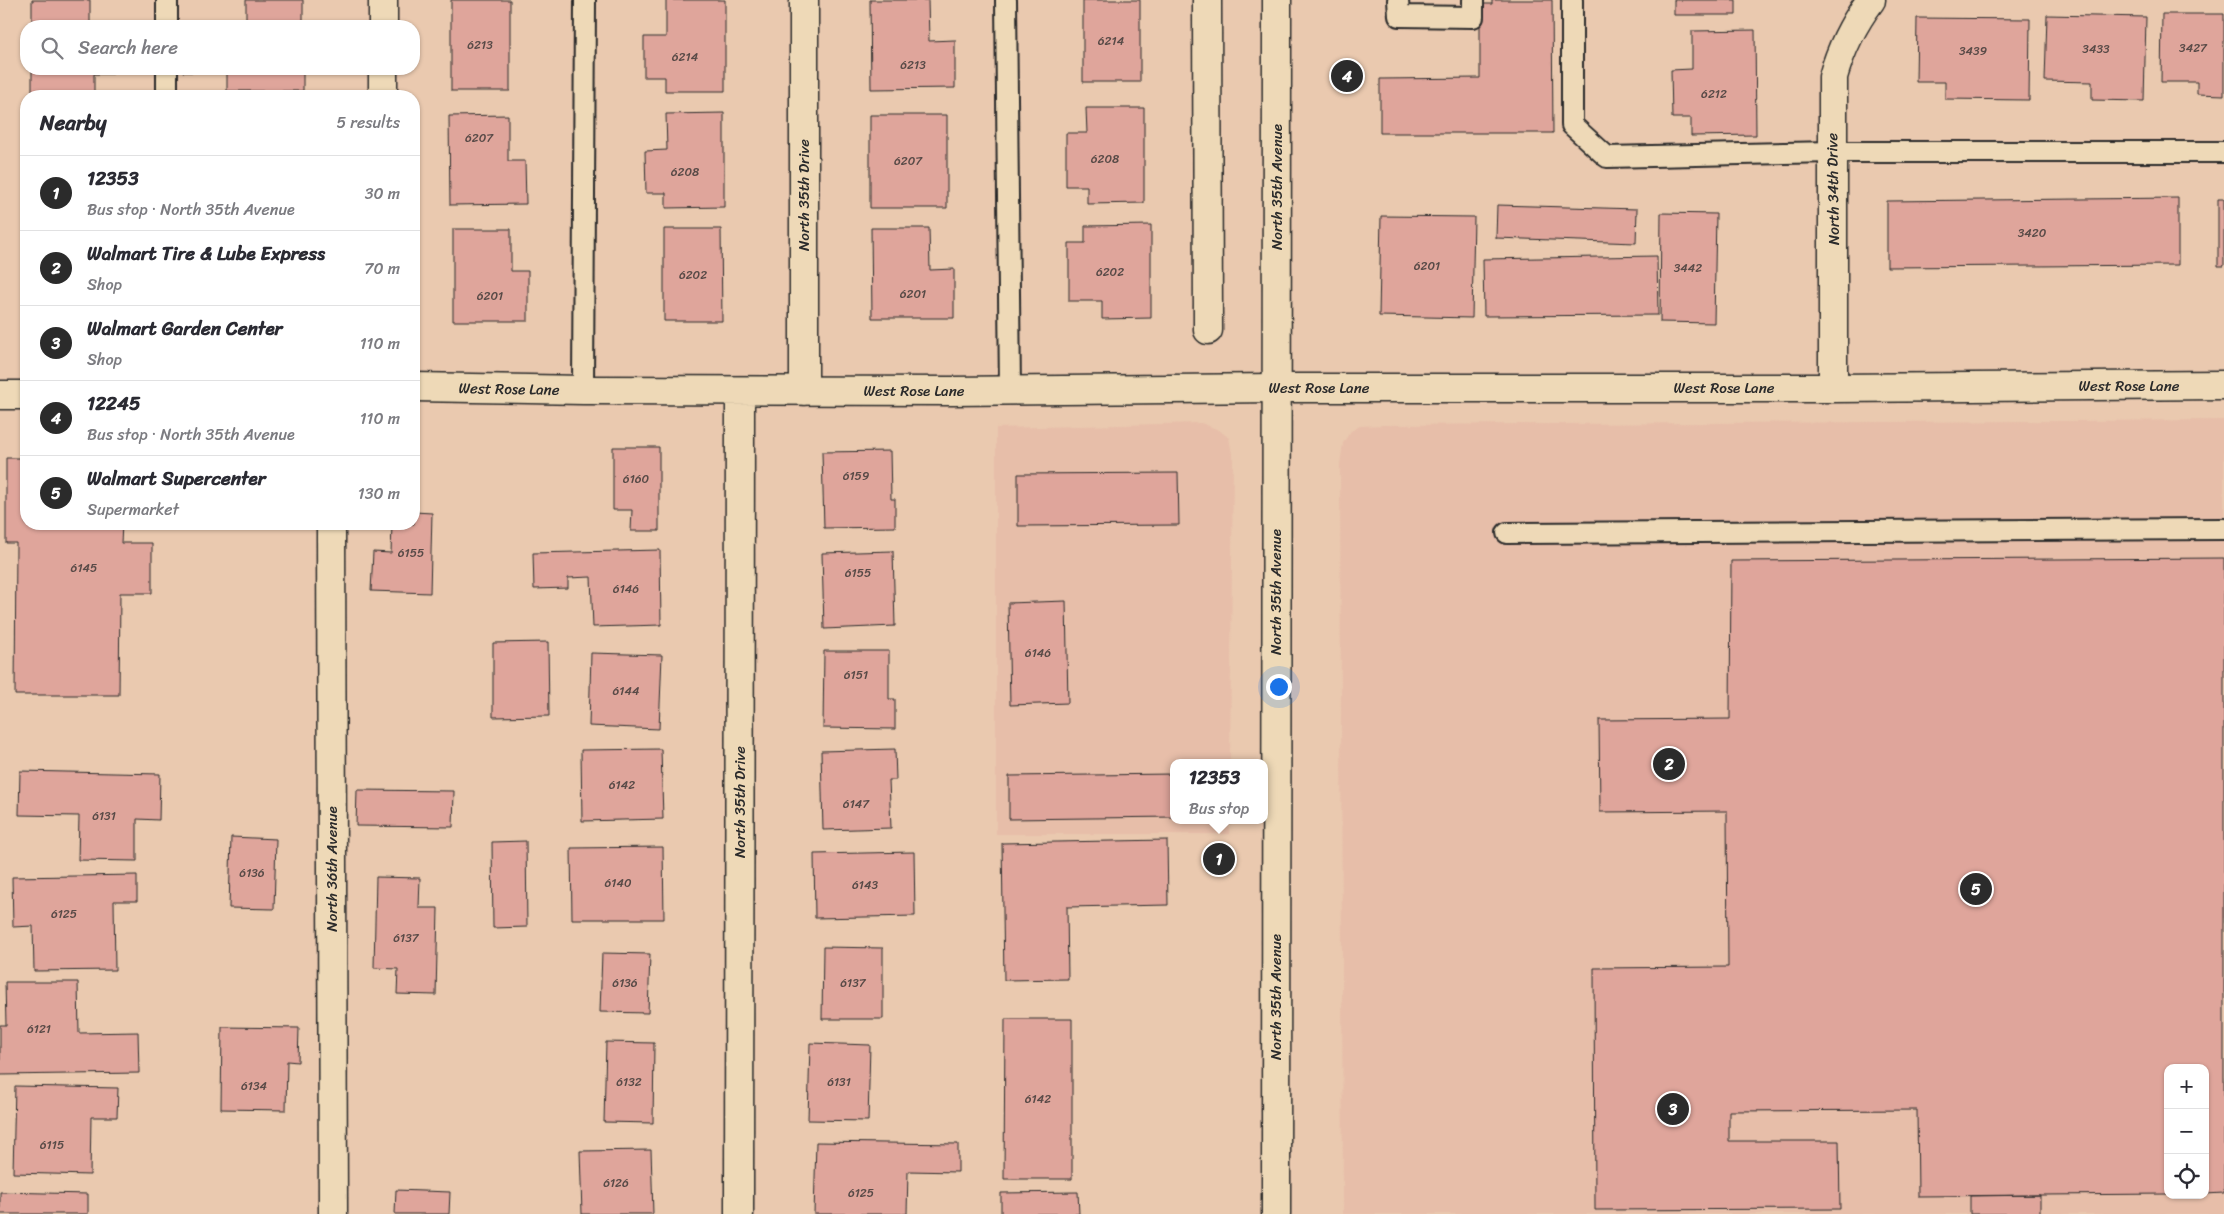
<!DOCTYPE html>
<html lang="en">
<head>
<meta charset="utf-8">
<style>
	:root { --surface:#fff; --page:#f2f2f3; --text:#2b2b33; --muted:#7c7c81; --line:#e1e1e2; --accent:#2b2b2b }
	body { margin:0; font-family:Sriracha,sans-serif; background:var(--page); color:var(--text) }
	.controls { position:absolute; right:15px; bottom:15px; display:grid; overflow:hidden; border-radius:10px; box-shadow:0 1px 4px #0004 }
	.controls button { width:45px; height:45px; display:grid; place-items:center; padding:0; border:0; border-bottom:1px solid var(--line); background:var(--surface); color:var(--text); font:25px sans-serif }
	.you { position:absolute; left:1278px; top:686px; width:18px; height:18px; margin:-12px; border:4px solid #fff; border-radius:50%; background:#1a73e8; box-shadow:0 0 0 8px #1a73e833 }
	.badge { display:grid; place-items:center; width:32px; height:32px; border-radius:50%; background:var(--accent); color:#fff; font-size:16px; font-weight:700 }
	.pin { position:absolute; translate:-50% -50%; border:2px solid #fff; box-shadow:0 1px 5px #0006 }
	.popup { position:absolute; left:1170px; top:759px; width:98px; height:65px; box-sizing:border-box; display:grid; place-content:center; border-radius:10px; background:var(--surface); filter:drop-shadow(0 1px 4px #0005); font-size:16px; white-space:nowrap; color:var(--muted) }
	.popup b { font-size:19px; color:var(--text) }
	.popup::after { content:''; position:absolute; left:50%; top:100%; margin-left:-10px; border:10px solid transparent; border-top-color:var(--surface) }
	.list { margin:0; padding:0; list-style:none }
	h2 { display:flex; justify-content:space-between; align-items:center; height:65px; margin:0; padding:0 20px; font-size:21px }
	h2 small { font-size:16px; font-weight:400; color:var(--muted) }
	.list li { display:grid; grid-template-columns:32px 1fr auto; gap:15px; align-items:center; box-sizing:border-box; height:75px; padding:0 20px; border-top:1px solid var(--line) }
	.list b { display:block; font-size:19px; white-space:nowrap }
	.list p { margin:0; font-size:16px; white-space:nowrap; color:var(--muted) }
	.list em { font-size:16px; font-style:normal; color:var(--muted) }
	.icon { flex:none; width:28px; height:28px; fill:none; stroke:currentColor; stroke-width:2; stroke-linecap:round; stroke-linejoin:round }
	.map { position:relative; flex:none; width:2224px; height:1214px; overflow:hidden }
	.search { position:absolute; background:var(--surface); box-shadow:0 1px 4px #0004; left:20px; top:20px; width:400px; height:55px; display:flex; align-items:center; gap:12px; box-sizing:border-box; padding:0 18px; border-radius:20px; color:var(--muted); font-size:19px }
	.panel { position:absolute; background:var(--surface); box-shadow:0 1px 4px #0004; left:20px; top:90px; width:400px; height:440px; border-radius:20px }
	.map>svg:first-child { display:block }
	.built { fill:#e7bea9; fill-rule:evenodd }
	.building { fill:#dfa59b; stroke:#2b2b2b }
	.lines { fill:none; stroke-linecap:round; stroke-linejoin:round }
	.service-casing { stroke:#2b2b2b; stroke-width:24 }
	.minor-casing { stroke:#2b2b2b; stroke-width:31 }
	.secondary-casing { stroke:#2b2b2b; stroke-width:31 }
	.service { stroke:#eed9b7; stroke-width:20 }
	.minor { stroke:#eed9b7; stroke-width:28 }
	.secondary { stroke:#eed9b7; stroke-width:28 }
	.labels { text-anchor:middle; stroke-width:4; stroke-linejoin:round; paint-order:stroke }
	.number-label { font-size:12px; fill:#584a47 }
	.street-label { font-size:15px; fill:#2b2b2b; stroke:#eed9b7 }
</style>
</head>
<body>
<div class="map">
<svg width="2224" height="1214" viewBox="0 0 2224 1214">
	<rect width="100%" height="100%" fill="#eac9af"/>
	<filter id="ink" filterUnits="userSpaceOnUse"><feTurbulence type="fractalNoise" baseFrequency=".02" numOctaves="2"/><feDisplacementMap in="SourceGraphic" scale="10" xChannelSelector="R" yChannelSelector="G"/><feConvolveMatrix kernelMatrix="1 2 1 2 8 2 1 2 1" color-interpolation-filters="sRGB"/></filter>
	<g filter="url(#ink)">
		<path class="built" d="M 2224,420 L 2224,1214 L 1343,1214 L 1340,465 L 1343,443 L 1351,431 L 1360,426 L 1385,425 ZM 2168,1068 L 2205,1068 L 2205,1195 L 2168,1195 Z
			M 1201,423 L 1219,430 L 1229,438 L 1233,459 L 1230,763 L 1174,763 L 1174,820 L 1229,820 L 1229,834 L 996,834 L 996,428 Z"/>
		<path class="building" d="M 32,0 L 90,0 L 90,26 L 32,26 Z
			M 246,0 L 303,0 L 303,26 L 246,26 Z
			M 451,0 L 510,0 L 510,91 L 451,91 Z
			M 666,0 L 725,0 L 725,91 L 665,91 L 665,77 L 644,77 L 644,37 L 666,37 Z
			M 870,0 L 928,0 L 929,41 L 955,40 L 955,88 L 871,89 Z
			M 1083,0 L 1140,0 L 1140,82 L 1083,82 Z
			M 1492,0 L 1552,0 L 1553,133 L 1380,133 L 1380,79 L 1480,78 L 1480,4 L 1492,4 Z
			M 1674,0 L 1736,0 L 1736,15 L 1674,15 Z
			M 2162,14 L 2224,14 L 2224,95 L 2197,94 L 2197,82 L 2161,82 Z
			M 2047,15 L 2146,17 L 2144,101 L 2092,100 L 2092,82 L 2045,81 Z
			M 1917,18 L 2030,19 L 2029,100 L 1945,99 L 1945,82 L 1916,82 Z
			M 1755,30 L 1756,135 L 1691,136 L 1691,118 L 1672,118 L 1671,70 L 1692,69 L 1692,31 Z
			M 32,69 L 113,69 L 113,74 L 94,74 L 94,93 L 32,94 Z
			M 183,69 L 216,69 L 216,72 L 183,72 Z
			M 227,69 L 303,69 L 303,91 L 227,91 Z
			M 1343,69 L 1351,69 L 1351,90 L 1343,90 Z
			M 1086,108 L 1144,108 L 1144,203 L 1087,204 L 1087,186 L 1066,186 L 1066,133 L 1087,133 Z
			M 724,113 L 724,207 L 666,208 L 666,193 L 646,193 L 645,151 L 667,150 L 666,114 Z
			M 508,115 L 508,161 L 525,161 L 526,204 L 450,205 L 449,116 Z
			M 870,115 L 947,115 L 947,208 L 870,208 Z
			M 2178,198 L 2178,265 L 1887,267 L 1887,201 Z
			M 2218,199 L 2224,199 L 2224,266 L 2218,266 Z
			M 1497,205 L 1637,209 L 1636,243 L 1496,238 Z
			M 1661,213 L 1716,214 L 1714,323 L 1660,322 Z
			M 1381,216 L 1474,217 L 1472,318 L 1379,316 Z
			M 1151,225 L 1151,318 L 1102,319 L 1102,301 L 1069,301 L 1069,243 L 1085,243 L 1085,226 Z
			M 871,228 L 929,228 L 930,270 L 954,269 L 954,318 L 872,318 Z
			M 453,229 L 511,229 L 511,271 L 528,271 L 528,321 L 453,321 Z
			M 664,229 L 721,229 L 722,321 L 664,321 Z
			M 1657,256 L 1658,315 L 1484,316 L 1483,259 Z
			M 613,447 L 659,447 L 659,531 L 631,531 L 632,510 L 613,510 Z
			M 890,451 L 891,499 L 895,499 L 895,527 L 824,528 L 822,452 Z
			M 6,458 L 26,458 L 26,524 L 122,524 L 121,543 L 152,543 L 152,593 L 120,593 L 119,695 L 15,695 L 16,543 L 6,543 Z
			M 1178,473 L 1179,525 L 1018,526 L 1018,474 Z
			M 414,512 L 432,513 L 430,593 L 371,591 L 373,552 L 391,553 L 392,524 L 414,524 Z
			M 660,550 L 661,625 L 593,627 L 591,577 L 568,578 L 568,588 L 534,589 L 533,553 Z
			M 893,551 L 895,626 L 824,629 L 822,553 Z
			M 2224,558 L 2224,1193 L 2205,1194 L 2205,1068 L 2168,1068 L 2168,1194 L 1918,1196 L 1917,1110 L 1729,1111 L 1729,1141 L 1839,1141 L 1840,1209 L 1595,1210 L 1594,968 L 1728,967 L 1727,811 L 1600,812 L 1599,720 L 1730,719 L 1731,561 Z
			M 1066,601 L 1068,703 L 1010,705 L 1008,603 Z
			M 548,642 L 549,716 L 493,717 L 493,643 Z
			M 824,651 L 889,651 L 889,699 L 895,699 L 895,729 L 823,728 Z
			M 591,653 L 662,655 L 659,729 L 589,726 Z
			M 661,749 L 663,819 L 582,821 L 581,750 Z
			M 895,749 L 896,780 L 889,780 L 891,828 L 823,830 L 821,751 Z
			M 20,771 L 160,774 L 159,820 L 137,819 L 137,861 L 78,860 L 79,816 L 19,815 Z
			M 1174,774 L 1174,817 L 1009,819 L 1009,776 Z
			M 357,790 L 454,791 L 453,827 L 356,826 Z
			M 231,837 L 276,839 L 274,909 L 229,908 Z
			M 1167,840 L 1168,905 L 1067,907 L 1068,979 L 1004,980 L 1002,843 Z
			M 526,841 L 527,927 L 493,928 L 492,842 Z
			M 663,847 L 664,919 L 572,919 L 571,848 Z
			M 1216,851 L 1224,851 L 1225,872 L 1216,872 Z
			M 914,852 L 915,916 L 815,918 L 814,854 Z
			M 137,875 L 137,901 L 114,901 L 115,970 L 34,971 L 33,926 L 13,927 L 12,877 Z
			M 376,877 L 420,878 L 419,908 L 438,908 L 436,995 L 397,994 L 398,969 L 374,968 Z
			M 823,947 L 883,948 L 883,1019 L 822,1019 Z
			M 602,953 L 650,954 L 648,1013 L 600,1012 Z
			M 5,982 L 78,982 L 79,1033 L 138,1032 L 139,1073 L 0,1075 L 0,1025 L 6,1025 Z
			M 1005,1019 L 1072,1019 L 1072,1179 L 1004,1179 Z
			M 222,1027 L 299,1028 L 298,1062 L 287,1061 L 286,1110 L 221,1109 Z
			M 606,1042 L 654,1043 L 653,1123 L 604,1122 Z
			M 810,1043 L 870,1045 L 868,1121 L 808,1120 Z
			M 15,1086 L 118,1088 L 117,1117 L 91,1117 L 90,1175 L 13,1173 Z
			M 816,1142 L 958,1144 L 958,1172 L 908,1171 L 907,1214 L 814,1214 Z
			M 651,1150 L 653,1214 L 582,1214 L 580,1151 Z
			M 396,1190 L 450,1192 L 449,1214 L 395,1214 Z
			M 0,1192 L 88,1194 L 88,1214 L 0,1214 Z
			M 1078,1192 L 1079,1214 L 1001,1214 L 1001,1193 Z
			M 2040,1195 L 2040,1214 L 1970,1214 L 1970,1196 Z"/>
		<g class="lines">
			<defs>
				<path id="service" d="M 167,0 L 167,26
					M 1006,0 L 1010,391
					M 1398,0 L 1399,16 L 1473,17 L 1473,0
					M 1572,0 L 1572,125 L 1607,157 L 1833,152 L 2224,152
					M 167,69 L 167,96
					M 583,390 L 585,0
					M 1507,533 L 2224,529"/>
				<path id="minor" d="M 383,0 L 383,26
					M 804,0 L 804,391
					M 1207,0 L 1208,330
					M 383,69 L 383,96
					M 414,387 L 583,390 L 953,391 L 1277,388 L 1833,388 L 2224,385
					M 1833,388 L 1833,77 C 1841,48 1853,24 1871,0
					M 0,395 L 26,395
					M 331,524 L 333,1214
					M 739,1214 L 740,391"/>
				<path id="secondary" d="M 1276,1214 L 1277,0"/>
			</defs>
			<use href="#service" class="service-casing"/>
			<use href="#minor" class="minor-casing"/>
			<use href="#secondary" class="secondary-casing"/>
			<use href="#service" class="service"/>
			<use href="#minor" class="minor"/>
			<use href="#secondary" class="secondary"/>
		</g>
	</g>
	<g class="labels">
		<g class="number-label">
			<text x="1111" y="45">6214</text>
			<text x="480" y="49">6213</text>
			<text x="2193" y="52">3427</text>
			<text x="2096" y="53">3433</text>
			<text x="1973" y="55">3439</text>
			<text x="685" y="61">6214</text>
			<text x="913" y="69">6213</text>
			<text x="1714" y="98">6212</text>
			<text x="479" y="142">6207</text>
			<text x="1105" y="163">6208</text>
			<text x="908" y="165">6207</text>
			<text x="685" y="176">6208</text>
			<text x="2032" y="237">3420</text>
			<text x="1427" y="270">6201</text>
			<text x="1688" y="272">3442</text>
			<text x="1110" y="276">6202</text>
			<text x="693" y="279">6202</text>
			<text x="913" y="298">6201</text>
			<text x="490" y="300">6201</text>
			<text x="856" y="480">6159</text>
			<text x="636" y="483">6160</text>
			<text x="411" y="557">6155</text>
			<text x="84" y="572">6145</text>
			<text x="858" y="577">6155</text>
			<text x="626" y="593">6146</text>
			<text x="1038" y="657">6146</text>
			<text x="856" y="679">6151</text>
			<text x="626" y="695">6144</text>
			<text x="622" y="789">6142</text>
			<text x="856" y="808">6147</text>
			<text x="104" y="820">6131</text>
			<text x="252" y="877">6136</text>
			<text x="618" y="887">6140</text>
			<text x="865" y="889">6143</text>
			<text x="64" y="918">6125</text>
			<text x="406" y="942">6137</text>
			<text x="625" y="987">6136</text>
			<text x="853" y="987">6137</text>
			<text x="39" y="1033">6121</text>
			<text x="629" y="1086">6132</text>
			<text x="839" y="1086">6131</text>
			<text x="254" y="1090">6134</text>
			<text x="1038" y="1103">6142</text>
			<text x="52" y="1149">6115</text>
			<text x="616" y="1187">6126</text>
			<text x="861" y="1197">6125</text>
		</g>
		<g class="street-label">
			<text transform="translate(1277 187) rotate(-90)" y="5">North 35th Avenue</text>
			<text transform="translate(1833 189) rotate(-91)" y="5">North 34th Drive</text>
			<text transform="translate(804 195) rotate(-90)" y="5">North 35th Drive</text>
			<text x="2129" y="391">West Rose Lane</text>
			<text x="1319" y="393">West Rose Lane</text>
			<text x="1724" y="393">West Rose Lane</text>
			<text transform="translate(509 389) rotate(1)" y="5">West Rose Lane</text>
			<text x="914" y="396">West Rose Lane</text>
			<text transform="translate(1276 592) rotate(-90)" y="5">North 35th Avenue</text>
			<text transform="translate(740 802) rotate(-90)" y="5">North 35th Drive</text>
			<text transform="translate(332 869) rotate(-90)" y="5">North 36th Avenue</text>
			<text transform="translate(1276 997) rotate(-90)" y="5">North 35th Avenue</text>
		</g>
	</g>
</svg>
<div class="controls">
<button>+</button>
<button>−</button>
<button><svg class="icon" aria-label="locate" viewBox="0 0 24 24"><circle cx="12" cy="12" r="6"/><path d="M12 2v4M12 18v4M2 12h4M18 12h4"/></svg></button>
</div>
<div class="you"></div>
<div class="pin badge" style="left:1219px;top:859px">1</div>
<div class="popup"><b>12353</b>Bus stop</div>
<div class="pin badge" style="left:1669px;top:764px">2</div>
<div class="pin badge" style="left:1673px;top:1109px">3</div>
<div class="pin badge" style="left:1347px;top:76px">4</div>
<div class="pin badge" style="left:1976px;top:889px">5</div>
<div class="search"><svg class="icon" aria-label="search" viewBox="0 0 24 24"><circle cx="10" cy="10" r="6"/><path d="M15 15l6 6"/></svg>Search here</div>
<section class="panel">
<h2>Nearby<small>5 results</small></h2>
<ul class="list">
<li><span class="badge">1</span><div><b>12353</b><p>Bus stop · North 35th Avenue</p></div><em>30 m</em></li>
<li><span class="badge">2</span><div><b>Walmart Tire &amp; Lube Express</b><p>Shop</p></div><em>70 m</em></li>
<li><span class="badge">3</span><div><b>Walmart Garden Center</b><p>Shop</p></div><em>110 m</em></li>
<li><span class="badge">4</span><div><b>12245</b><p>Bus stop · North 35th Avenue</p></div><em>110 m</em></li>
<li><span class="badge">5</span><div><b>Walmart Supercenter</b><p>Supermarket</p></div><em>130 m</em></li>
</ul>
</section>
</div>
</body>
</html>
